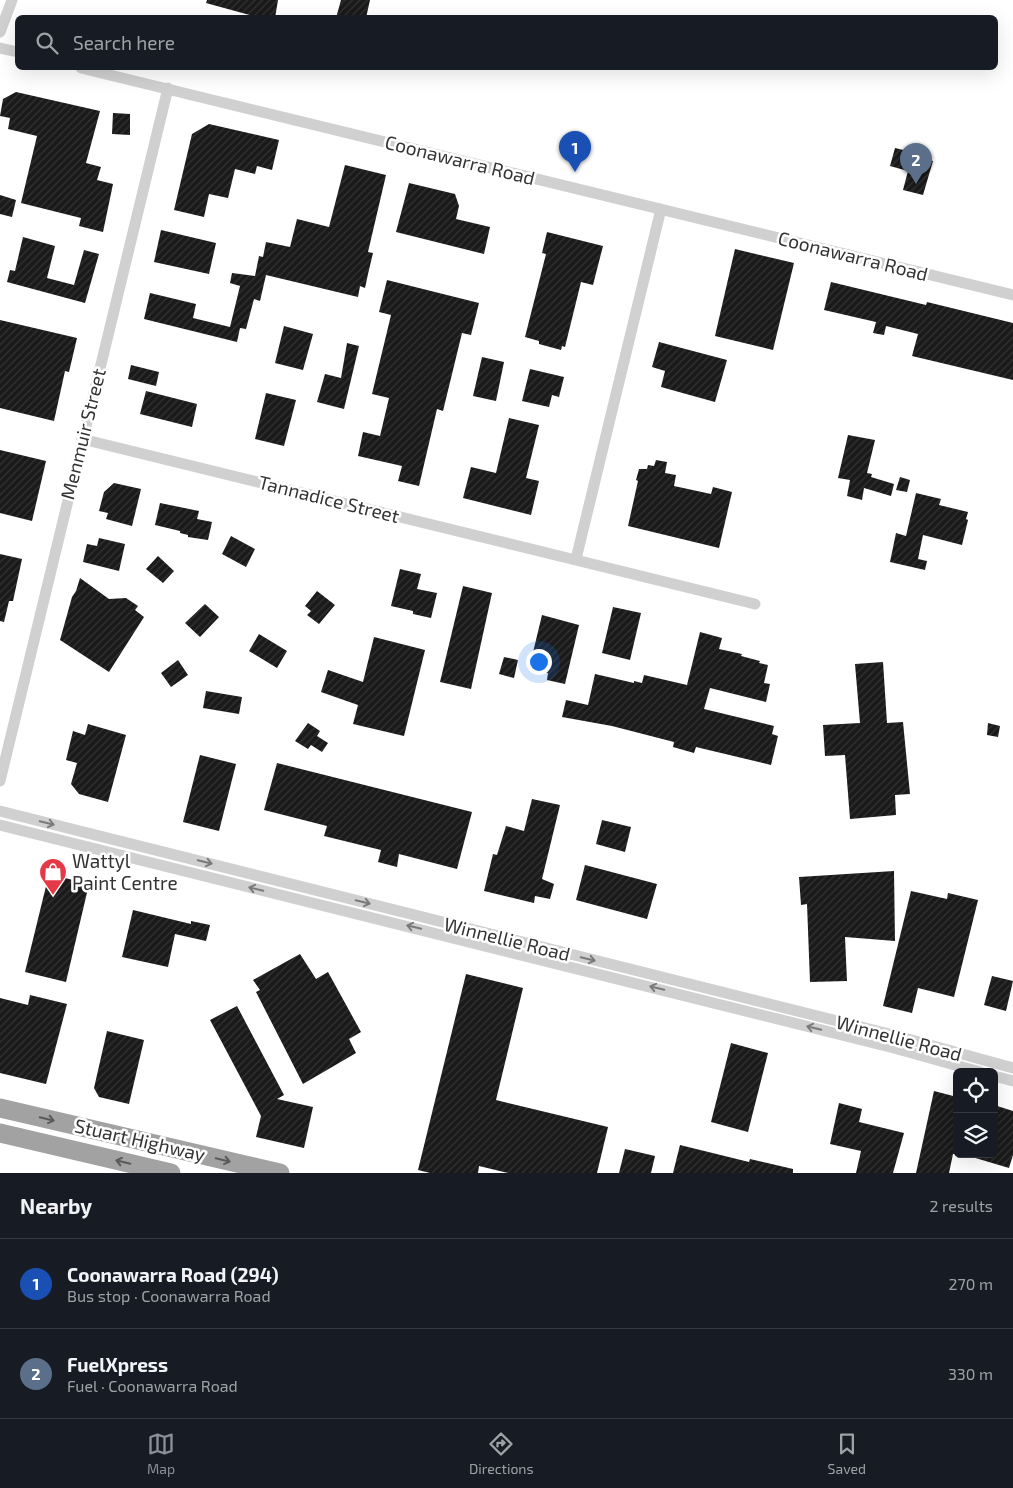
<!DOCTYPE html>
<html lang="en">
<head>
<meta charset="utf-8">
<style>
	:root { --surface:#171b24; --page:#20242c; --text:#f1f3f6; --muted:#9ea1a6; --line:#363941; --accent:#8c9099 }
	body { margin:0; font-family:"Exo 2",sans-serif; background:var(--page); color:var(--text) }
	.controls { position:absolute; right:15px; bottom:15px; display:grid; overflow:hidden; border-radius:8px; box-shadow:0 5px 20px #0002 }
	.controls button { width:45px; height:45px; display:grid; place-items:center; padding:0; border:0; border-bottom:1px solid var(--line); background:var(--surface); color:var(--text); font:25px sans-serif }
	.you { position:absolute; left:538px; top:661px; width:18px; height:18px; margin:-12px; border:4px solid #fff; border-radius:50%; background:#1a73e8; box-shadow:0 0 0 8px #1a73e833 }
	.badge { display:grid; place-items:center; width:32px; height:32px; border-radius:50%; background:var(--accent); color:#fff; font-size:16px; font-weight:700 }
	.pin { position:absolute; translate:-50% -41px; filter:drop-shadow(0 1px 2px #0008) }
	.pin::after { content:''; position:absolute; top:26px; width:18px; height:15px; background:inherit; clip-path:polygon(0 0,100% 0,50% 100%) }
	.list { margin:0; padding:0; list-style:none }
	h2 { display:flex; justify-content:space-between; align-items:center; height:65px; margin:0; padding:0 20px; font-size:21px }
	h2 small { font-size:16px; font-weight:400; color:var(--muted) }
	.list li { display:grid; grid-template-columns:32px 1fr auto; gap:15px; align-items:center; box-sizing:border-box; height:90px; padding:0 20px; border-top:1px solid var(--line) }
	.list b { display:block; font-size:19px; white-space:nowrap }
	.list p { margin:0; font-size:16px; white-space:nowrap; color:var(--muted) }
	.list em { font-size:16px; font-style:normal; color:var(--muted) }
	.icon { flex:none; width:28px; height:28px; fill:none; stroke:currentColor; stroke-width:2; stroke-linecap:round; stroke-linejoin:round }
	.map { position:relative; flex:none; width:1013px; height:1173px; overflow:hidden }
	.search { position:absolute; background:var(--surface); box-shadow:0 5px 20px #0002; left:15px; right:15px; top:15px; height:55px; display:flex; align-items:center; gap:12px; box-sizing:border-box; padding:0 18px; border-radius:8px; color:var(--muted); font-size:19px }
	.sheet { height:245px; background:var(--surface) }
	nav { display:flex; justify-content:space-around; align-items:center; box-sizing:border-box; height:70px; border-top:1px solid var(--line); background:var(--surface); font-size:14px; color:var(--muted) }
	nav a { display:grid; justify-items:center; gap:2px }
	nav .on { color:var(--accent) }
	.map>svg:first-child { display:block }
	.building { fill:url(#building-hatch) }
	.lines { fill:none; stroke-linecap:round; stroke-linejoin:round }
	.minor { stroke:#d0d0d0; stroke-width:11 }
	.trunk { stroke:#a2a2a2; stroke-width:19 }
	.oneway { stroke:#7a7a7a }
	.oneway2 { stroke:#5a5a5a }
	.labels { text-anchor:middle; stroke-width:5; stroke-linejoin:round; paint-order:stroke }
	.street-label { font-size:19px; fill:#333; stroke:#fff }
	.poi-label { font-size:19px; fill:#333; stroke:#fff; text-anchor:start }
</style>
</head>
<body>
<div class="map">
<svg width="1013" height="1173" viewBox="0 0 1013 1173">
	<defs>
		<pattern id="building-hatch" width="6" height="6" patternUnits="userSpaceOnUse" patternTransform="scale(1.25)"><rect width="6" height="6" fill="#1a1a1a"/><path d="M-1 1l2-2M0 6l6-6M5 7l2-2" fill="none" stroke="#333"/></pattern>
	</defs>
	<rect width="100%" height="100%" fill="#fff"/>
	<path class="building" d="M 207,0 L 278,0 L 275,18 L 261,18 L 206,3 Z
		M 341,0 L 370,0 L 366,18 L 336,18 Z
		M 16,92 L 100,111 L 86,163 L 101,167 L 97,180 L 113,184 L 103,232 L 79,226 L 81,218 L 21,203 L 37,136 L 8,129 L 10,118 L 0,116 L 3,99 Z
		M 113,113 L 130,114 L 130,135 L 112,134 Z
		M 209,124 L 279,140 L 272,170 L 257,166 L 255,174 L 235,169 L 228,198 L 209,194 L 204,217 L 174,210 L 192,134 Z
		M 895,148 L 916,153 L 915,157 L 933,161 L 923,195 L 903,190 L 908,171 L 890,166 Z
		M 345,165 L 386,175 L 368,252 L 373,253 L 368,274 L 365,288 L 360,286 L 358,297 L 266,275 L 260,301 L 254,299 L 246,329 L 240,328 L 237,342 L 144,319 L 150,293 L 196,304 L 193,318 L 230,327 L 240,286 L 230,283 L 232,273 L 255,276 L 259,256 L 263,257 L 266,242 L 290,247 L 297,219 L 329,227 Z
		M 409,183 L 455,194 L 459,206 L 456,219 L 490,227 L 484,254 L 396,232 Z
		M 0,195 L 16,200 L 12,217 L 0,214 Z
		M 161,230 L 216,243 L 209,274 L 154,262 Z
		M 547,232 L 603,246 L 593,285 L 581,282 L 565,347 L 562,346 L 561,350 L 539,344 L 539,341 L 525,337 L 546,254 L 542,253 Z
		M 23,237 L 55,246 L 47,278 L 74,285 L 84,250 L 99,254 L 85,303 L 7,282 L 10,270 L 15,271 Z
		M 735,249 L 794,263 L 773,350 L 715,336 Z
		M 387,280 L 479,303 L 471,335 L 462,333 L 443,411 L 437,409 L 419,486 L 398,481 L 402,466 L 358,456 L 363,432 L 380,436 L 389,398 L 372,394 L 391,315 L 379,312 Z
		M 831,282 L 926,305 L 927,302 L 1013,323 L 1013,380 L 912,356 L 918,334 L 886,326 L 884,335 L 873,333 L 876,322 L 824,310 Z
		M 0,320 L 77,338 L 69,372 L 65,371 L 54,421 L 0,408 Z
		M 284,326 L 313,334 L 303,370 L 275,363 Z
		M 659,342 L 727,360 L 715,402 L 661,387 L 665,371 L 652,367 Z
		M 347,343 L 359,346 L 344,409 L 317,402 L 325,374 L 341,378 Z
		M 482,357 L 504,362 L 496,401 L 473,396 Z
		M 131,365 L 159,372 L 156,386 L 128,379 Z
		M 530,369 L 564,377 L 559,397 L 552,395 L 549,407 L 522,401 Z
		M 146,391 L 197,404 L 192,427 L 140,414 Z
		M 266,393 L 296,400 L 284,446 L 255,439 Z
		M 509,418 L 539,425 L 526,478 L 539,481 L 531,515 L 463,498 L 471,467 L 496,473 Z
		M 848,435 L 875,440 L 867,473 L 872,474 L 871,477 L 894,484 L 891,496 L 864,488 L 862,500 L 847,496 L 850,480 L 838,478 Z
		M 0,450 L 46,461 L 32,521 L 0,513 Z
		M 656,460 L 667,462 L 665,473 L 676,475 L 674,486 L 711,494 L 713,487 L 732,492 L 719,548 L 628,526 L 638,481 L 636,480 L 639,469 L 647,469 L 648,465 L 654,466 Z
		M 900,477 L 910,480 L 907,492 L 896,490 Z
		M 114,483 L 141,489 L 132,526 L 106,519 L 108,513 L 99,511 L 104,492 Z
		M 916,493 L 941,499 L 939,505 L 968,512 L 966,519 L 968,520 L 962,545 L 923,535 L 918,559 L 927,561 L 925,570 L 890,562 L 896,533 L 906,536 Z
		M 160,503 L 199,511 L 197,519 L 212,522 L 208,540 L 188,537 L 188,535 L 180,533 L 180,531 L 155,525 Z
		M 231,536 L 255,549 L 246,567 L 222,554 Z
		M 99,538 L 125,544 L 119,571 L 83,562 L 87,544 L 97,546 Z
		M 0,554 L 22,559 L 13,601 L 9,601 L 4,622 L 0,621 Z
		M 158,556 L 174,571 L 163,583 L 146,569 Z
		M 400,569 L 421,574 L 417,589 L 437,593 L 431,618 L 413,614 L 413,611 L 391,606 Z
		M 80,578 L 109,599 L 126,598 L 138,606 L 135,610 L 144,617 L 109,672 L 60,640 L 72,597 L 76,591 Z
		M 463,586 L 492,593 L 471,689 L 440,682 Z
		M 317,591 L 335,605 L 319,624 L 307,615 L 311,611 L 305,606 Z
		M 205,604 L 219,617 L 200,637 L 185,623 Z
		M 613,607 L 641,613 L 630,660 L 602,653 Z
		M 542,615 L 579,625 L 565,684 L 547,680 L 548,673 L 529,669 Z
		M 700,632 L 722,638 L 719,649 L 742,654 L 741,656 L 760,661 L 759,663 L 768,665 L 764,683 L 770,684 L 766,702 L 710,688 L 704,709 L 774,726 L 772,734 L 778,736 L 771,765 L 696,747 L 694,753 L 673,747 L 674,742 L 612,726 L 562,717 L 566,700 L 588,705 L 595,674 L 634,683 L 634,681 L 642,683 L 644,675 L 687,685 Z
		M 259,634 L 287,651 L 277,668 L 249,651 Z
		M 374,637 L 425,650 L 404,736 L 353,724 L 358,705 L 321,692 L 328,670 L 363,682 Z
		M 504,657 L 518,660 L 514,678 L 499,674 Z
		M 178,660 L 188,675 L 171,687 L 161,673 Z
		M 883,662 L 887,723 L 903,722 L 910,794 L 895,795 L 896,815 L 850,819 L 845,755 L 825,756 L 823,725 L 860,723 L 855,664 Z
		M 206,691 L 242,697 L 239,714 L 203,708 Z
		M 308,723 L 320,731 L 317,736 L 328,743 L 322,752 L 311,745 L 308,749 L 295,741 Z
		M 988,723 L 1000,726 L 998,737 L 987,735 Z
		M 88,724 L 126,735 L 108,802 L 79,794 L 71,784 L 77,763 L 66,760 L 73,731 L 85,735 Z
		M 200,755 L 236,764 L 219,831 L 183,822 Z
		M 277,763 L 472,812 L 457,869 L 399,854 L 397,867 L 378,862 L 381,850 L 324,836 L 327,826 L 264,810 Z
		M 532,799 L 560,805 L 542,879 L 554,884 L 550,899 L 535,896 L 534,903 L 484,891 L 493,854 L 497,855 L 506,826 L 524,831 Z
		M 602,820 L 631,827 L 625,852 L 596,844 Z
		M 585,865 L 657,884 L 647,919 L 576,900 Z
		M 894,871 L 895,941 L 845,937 L 847,981 L 810,982 L 807,904 L 801,905 L 799,877 Z
		M 49,874 L 89,884 L 66,982 L 25,972 Z
		M 911,891 L 947,899 L 948,893 L 978,900 L 954,997 L 918,988 L 912,1013 L 883,1006 Z
		M 133,910 L 191,924 L 191,921 L 210,925 L 206,941 L 175,934 L 168,967 L 122,957 Z
		M 300,954 L 316,979 L 328,972 L 361,1032 L 349,1039 L 356,1053 L 303,1084 L 256,992 L 260,990 L 253,980 Z
		M 466,974 L 523,988 L 496,1100 L 608,1127 L 597,1173 L 508,1173 L 479,1166 L 478,1173 L 430,1173 L 418,1170 Z
		M 992,976 L 1013,981 L 1006,1011 L 984,1005 Z
		M 30,995 L 67,1004 L 46,1084 L 0,1073 L 0,998 L 28,1005 Z
		M 237,1006 L 284,1095 L 277,1099 L 313,1107 L 304,1148 L 256,1137 L 261,1116 L 210,1020 Z
		M 107,1031 L 144,1040 L 129,1104 L 99,1097 L 94,1088 Z
		M 731,1043 L 768,1053 L 748,1132 L 711,1122 Z
		M 934,1091 L 957,1097 L 957,1148 L 955,1154 L 953,1154 L 949,1173 L 916,1173 Z
		M 839,1103 L 862,1109 L 859,1122 L 904,1133 L 893,1173 L 856,1173 L 861,1151 L 830,1144 Z
		M 994,1105 L 1013,1111 L 1013,1155 L 1009,1168 L 972,1157 L 972,1154 L 994,1154 Z
		M 680,1145 L 749,1162 L 750,1159 L 793,1169 L 793,1173 L 673,1173 Z
		M 625,1149 L 655,1156 L 651,1173 L 619,1173 Z"/>
	<g class="lines">
		<path class="minor" d="M 0,32 L 12,0
			M 0,48 L 18,52
			M 81,68 L 1013,295
			M 82,439 L 755,604
			M 576,559 L 661,209
			M 0,781 L 168,88
			M 0,811 L 897,1036 L 1013,1068
			M 0,825 L 894,1048 L 980,1072
			M 994,1076 L 1013,1081"/>
		<path class="trunk" d="M 0,1108 L 280,1173
			M 0,1133 L 171,1173"/>
	</g>
	<defs><path id="oneway-shaft" d="M-6 0H5M1.5-3L5.5 0L1.5 3" fill="none" stroke-width="1.6" stroke-linecap="round" stroke-linejoin="round" transform="scale(1.25)"/></defs>
	<g class="oneway">
		<use href="#oneway-shaft" transform="translate(47 823) rotate(14)"/>
		<use href="#oneway-shaft" transform="translate(205 862) rotate(14)"/>
		<use href="#oneway-shaft" transform="translate(256 889) rotate(-166)"/>
		<use href="#oneway-shaft" transform="translate(363 902) rotate(14)"/>
		<use href="#oneway-shaft" transform="translate(414 927) rotate(-166)"/>
		<use href="#oneway-shaft" transform="translate(588 959) rotate(14)"/>
		<use href="#oneway-shaft" transform="translate(657 988) rotate(-166)"/>
		<use href="#oneway-shaft" transform="translate(814 1028) rotate(-166)"/>
	</g>
	<g class="oneway2">
		<use href="#oneway-shaft" transform="translate(47 1119) rotate(13)"/>
		<use href="#oneway-shaft" transform="translate(223 1160) rotate(13)"/>
		<use href="#oneway-shaft" transform="translate(123 1162) rotate(-167)"/>
	</g>
	<defs>
		<symbol id="shop-pin" viewBox="-11 -11 22 30"><path d="M0 17L-7.5 6A9.5 9.5 0 1 1 7.5 6Z" fill="#e63946" stroke="#fff"/><path d="M-5-2.5h2.3a2.7 3.5 0 0 1 5.4 0H5L5.5 6h-11ZM-1.5-2.5h3a1.5 2.3 0 0 0-3 0Z" fill="#fff"/></symbol>
	</defs>
	<g fill-rule="evenodd">
		<use href="#shop-pin" x="37" y="856" width="32" height="43"/>
	</g>
	<g class="labels">
		<g class="street-label">
			<text transform="translate(460 160) rotate(14)" y="7">Coonawarra Road</text>
			<text transform="translate(853 256) rotate(14)" y="7">Coonawarra Road</text>
			<text transform="translate(83 434) rotate(-76)" y="7">Menmuir Street</text>
			<text transform="translate(329 499) rotate(14)" y="7">Tannadice Street</text>
			<text transform="translate(507 939) rotate(14)" y="7">Winnellie Road</text>
			<text transform="translate(899 1038) rotate(15)" y="7">Winnellie Road</text>
			<text transform="translate(140 1140) rotate(13)" y="7">Stuart Highway</text>
		</g>
		<g class="poi-label">
			<text x="72" y="868">Wattyl<tspan x="72" dy="22">Paint Centre</tspan></text>
		</g>
	</g>
</svg>
<div class="controls">
<button><svg class="icon" aria-label="locate" viewBox="0 0 24 24"><circle cx="12" cy="12" r="6"/><path d="M12 2v4M12 18v4M2 12h4M18 12h4"/></svg></button>
<button><svg class="icon" aria-label="layers" viewBox="0 0 24 24"><path d="M12 4l9 5-9 5-9-5zM3 14l9 5 9-5"/></svg></button>
</div>
<div class="you"></div>
<div class="pin badge" style="left:575px;top:172px;background:#1a4fb4">1</div>
<div class="pin badge" style="left:916px;top:184px;background:#5c6f8a">2</div>
<div class="search"><svg class="icon" aria-label="search" viewBox="0 0 24 24"><circle cx="10" cy="10" r="6"/><path d="M15 15l6 6"/></svg>Search here</div>
</div>
<section class="sheet">
<h2>Nearby<small>2 results</small></h2>
<ul class="list">
<li><span class="badge" style="background:#1a4fb4">1</span><div><b>Coonawarra Road (294)</b><p>Bus stop · Coonawarra Road</p></div><em>270 m</em></li>
<li><span class="badge" style="background:#5c6f8a">2</span><div><b>FuelXpress</b><p>Fuel · Coonawarra Road</p></div><em>330 m</em></li>
</ul>
</section>
<nav>
<a class="on"><svg class="icon" aria-label="map" viewBox="0 0 24 24"><path d="M3 6l6-2 6 2 6-2v14l-6 2-6-2-6 2zM9 4v14M15 6v14"/></svg>Map</a>
<a><svg class="icon" aria-label="directions" viewBox="0 0 24 24"><path d="M12 3l9 9-9 9-9-9zM9 14v-3h6M13 9l2 2-2 2"/></svg>Directions</a>
<a><svg class="icon" aria-label="saved" viewBox="0 0 24 24"><path d="M7 4h10v16l-5-4-5 4z"/></svg>Saved</a>
</nav>
</body>
</html>
